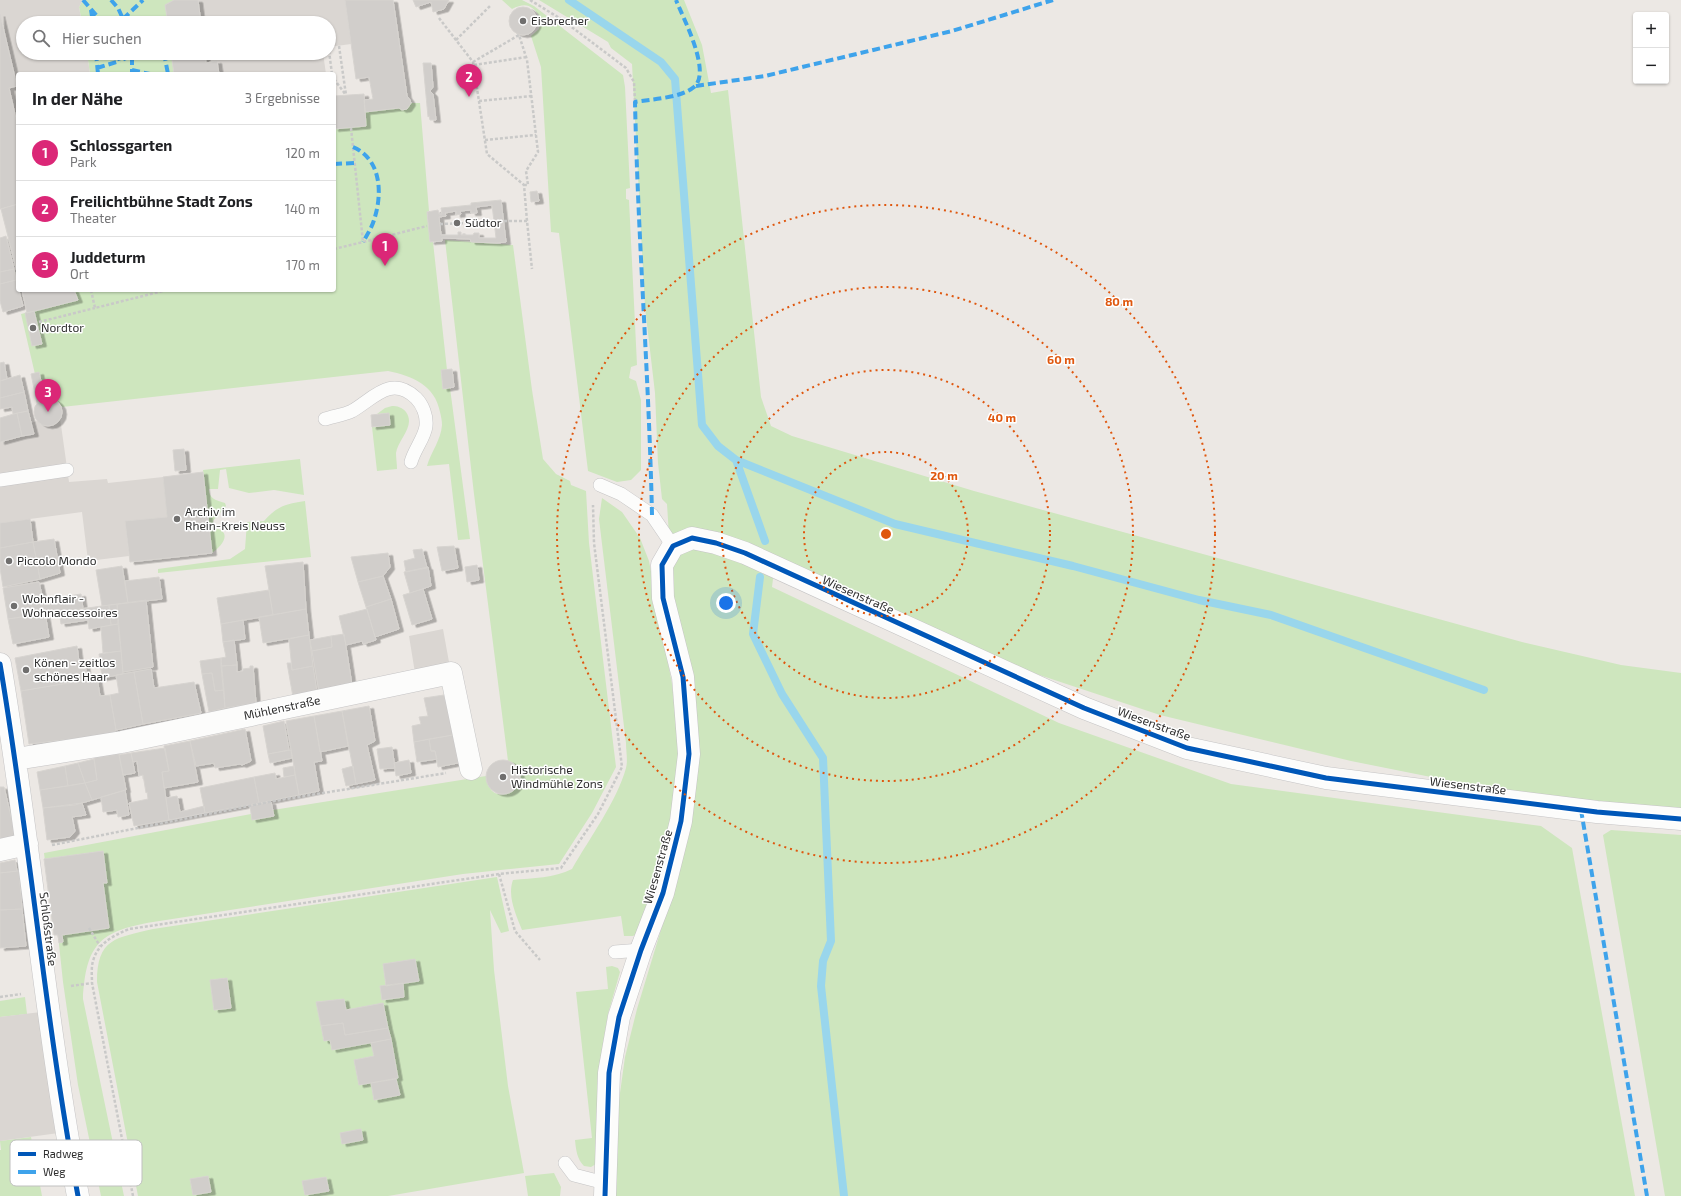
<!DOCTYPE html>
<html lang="de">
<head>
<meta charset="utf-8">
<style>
	:root { --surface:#fff; --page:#f2f2f2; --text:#202124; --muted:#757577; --line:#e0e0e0; --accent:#db2777 }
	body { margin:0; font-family:"Exo 2",sans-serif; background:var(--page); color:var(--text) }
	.controls { position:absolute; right:12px; top:12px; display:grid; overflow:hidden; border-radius:4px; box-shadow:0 1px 3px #0004 }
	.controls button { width:36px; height:36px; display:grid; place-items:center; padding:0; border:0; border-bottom:1px solid var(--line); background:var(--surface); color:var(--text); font:20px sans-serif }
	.you { position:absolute; left:726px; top:603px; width:14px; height:14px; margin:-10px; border:3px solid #fff; border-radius:50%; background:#1a73e8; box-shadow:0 0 0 6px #1a73e833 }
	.badge { display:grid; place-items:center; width:26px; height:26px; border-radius:50%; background:var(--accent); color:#fff; font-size:13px; font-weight:700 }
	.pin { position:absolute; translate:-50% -33px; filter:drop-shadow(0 1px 2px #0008) }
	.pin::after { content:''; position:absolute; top:21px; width:14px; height:12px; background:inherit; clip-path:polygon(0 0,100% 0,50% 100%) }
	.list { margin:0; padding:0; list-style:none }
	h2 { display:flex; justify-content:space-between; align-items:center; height:52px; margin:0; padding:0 16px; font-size:17px }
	h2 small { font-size:13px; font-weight:400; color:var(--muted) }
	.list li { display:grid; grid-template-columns:26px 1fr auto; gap:12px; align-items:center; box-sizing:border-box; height:56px; padding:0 16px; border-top:1px solid var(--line) }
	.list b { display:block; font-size:15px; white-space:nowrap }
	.list p { margin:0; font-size:13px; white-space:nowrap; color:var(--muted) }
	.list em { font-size:13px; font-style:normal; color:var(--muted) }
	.icon { flex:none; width:22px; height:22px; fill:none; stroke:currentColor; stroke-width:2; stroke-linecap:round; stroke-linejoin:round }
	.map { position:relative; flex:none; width:1681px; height:1196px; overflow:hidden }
	.search { position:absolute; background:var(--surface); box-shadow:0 1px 3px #0004; left:16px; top:16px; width:320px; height:44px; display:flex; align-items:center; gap:10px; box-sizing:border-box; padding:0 14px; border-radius:22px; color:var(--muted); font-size:15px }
	.panel { position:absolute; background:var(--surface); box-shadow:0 1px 3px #0004; left:16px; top:72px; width:320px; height:220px; border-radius:4px }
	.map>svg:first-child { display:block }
	.green { fill:#cee6be }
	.plaza { fill:#dad6d2 }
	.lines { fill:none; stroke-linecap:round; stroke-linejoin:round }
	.stream { stroke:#99d6ec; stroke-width:8 }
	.building { fill:#d1cecb; stroke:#d7d4d0; fill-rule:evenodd; filter:url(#shadow) }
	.service-casing { stroke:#c5c4c5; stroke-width:14 }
	.minor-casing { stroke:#c5c4c5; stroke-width:23 }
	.path { stroke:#c9c9c8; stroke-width:2.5; stroke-dasharray:3 2; stroke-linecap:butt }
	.service { stroke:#fcfcfb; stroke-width:13 }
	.minor { stroke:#fcfcfb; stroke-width:22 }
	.quiet { stroke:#3ea3eb; stroke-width:4; stroke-dasharray:8 4; stroke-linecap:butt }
	.cycleway-casing { stroke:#fff; stroke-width:8 }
	.cycleway { stroke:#0057b8; stroke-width:5 }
	.ring { fill:none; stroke:#df570e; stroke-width:2; stroke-dasharray:2 4 }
	.poi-dot { fill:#706f6e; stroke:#fff; stroke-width:1.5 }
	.labels { text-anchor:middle; stroke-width:3; stroke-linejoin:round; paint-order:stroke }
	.poi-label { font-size:12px; fill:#2e2e2e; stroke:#fff; text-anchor:start }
	.street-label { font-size:12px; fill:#2e2e2e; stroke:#fff }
	.key { fill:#fff; stroke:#c0c0c0; stroke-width:1 }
	.key-label { font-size:11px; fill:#2e2e2e }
	.centre { fill:#df570e; stroke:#fff; stroke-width:2 }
	.ring-label { font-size:12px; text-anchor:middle; font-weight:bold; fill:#df570e; stroke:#fff; stroke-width:3; stroke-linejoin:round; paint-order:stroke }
</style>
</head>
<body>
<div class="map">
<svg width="1681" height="1196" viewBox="0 0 1681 1196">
	<defs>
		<filter id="shadow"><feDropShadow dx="4.5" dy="2.5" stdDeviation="0" flood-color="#0004"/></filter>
	</defs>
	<rect width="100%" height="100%" fill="#ece8e4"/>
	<path class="green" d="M 83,0 L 174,0 L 165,5 L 168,23 L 82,23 L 79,7 Z
		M 502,0 L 522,0 L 534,6 L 623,75 L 625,87 L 630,188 L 626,189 L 626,199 L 629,200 L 637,365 L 631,367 L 629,378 L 636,381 L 641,400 L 641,470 L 631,480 L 617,482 L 588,471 L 559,233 L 551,232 L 541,67 L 531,36 L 539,29 L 540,17 C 532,5 526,2 512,9 Z
		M 539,0 L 684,0 L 702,45 L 711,93 L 728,90 L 761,397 L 771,426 L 792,436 L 974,491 L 1522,642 L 1621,665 L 1681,673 L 1681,815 L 1596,810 L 1351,761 L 1160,715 L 1006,664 L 775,562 L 772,587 L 1059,723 L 1231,784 L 1541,826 L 1572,848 L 1635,1196 L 611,1196 L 619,1100 L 625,1057 L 637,1009 L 683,857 L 688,837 L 667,504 L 662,499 L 658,463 L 655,393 L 645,307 L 632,64 L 611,48 L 608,42 Z
		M 87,53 L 171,53 L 174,74 L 90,74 Z
		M 411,103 L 420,103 L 429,211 L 427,212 L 430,242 L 433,242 L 447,370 L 441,370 L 443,389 L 450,388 L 470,539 L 458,540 L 449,464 L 427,466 C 431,452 441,440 442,425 C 442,421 441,416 440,412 C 435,385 412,376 388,371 L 62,407 C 57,399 50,396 41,400 L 21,314 L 78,300 L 74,290 L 334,290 L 334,129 L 366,126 L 365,112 L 399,108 L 406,109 Z
		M 445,240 L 513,245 L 532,390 L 543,459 L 556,474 L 570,481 L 571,485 L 586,491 L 589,543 L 616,767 L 592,813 L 559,864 L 463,874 L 153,922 C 99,931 86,945 83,999 L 124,1196 L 101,1196 L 78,1085 L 63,982 L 58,935 L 54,935 L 44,853 L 251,814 L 253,820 L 274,816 L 273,810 L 486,776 C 492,819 543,776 508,761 L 474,494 Z
		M 392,406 C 397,406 402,407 406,412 C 416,426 398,439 396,453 C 396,458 397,464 397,469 L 377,471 L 372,427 L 390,425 L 389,413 L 377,414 L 385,408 Z
		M 300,459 L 304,495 L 274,490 L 249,493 L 229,488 L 226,469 L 220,470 L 218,489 L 209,489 C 209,499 216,500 225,503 L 226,506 L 213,521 L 215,528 C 233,532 222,546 212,553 L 203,470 Z
		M 602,498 L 622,512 L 640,538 L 649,561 L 672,684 L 678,736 L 678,777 L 673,826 L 642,930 L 633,936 L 624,936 L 621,916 L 522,930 C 516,915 507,896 513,880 C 533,878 554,878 572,869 C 589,839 617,801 626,768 C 628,761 626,751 626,743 L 599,519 Z
		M 305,501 L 311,557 L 158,573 L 158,569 L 230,559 L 245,549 L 247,522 L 264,521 C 277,506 286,504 305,501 Z
		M 1611,830 L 1681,835 L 1681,1196 L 1665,1196 L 1603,835 Z
		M 497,877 L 509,931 L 501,933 L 490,910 L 494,970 L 508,1086 L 524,1173 L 388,1196 L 138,1196 L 97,982 C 97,938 116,938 153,929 Z
		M 612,966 L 618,968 L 620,972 L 608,1014 L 600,1062 L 596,1164 L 591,1167 L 584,1166 C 577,1159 576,1150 575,1140 L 592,1138 L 576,992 L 608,989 L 606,967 Z
		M 25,997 L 27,1014 L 0,1017 L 0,1001 Z
		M 31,1137 L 42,1196 L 0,1196 L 0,1150 L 1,1150 L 0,1141 Z
		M 554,1173 L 561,1187 L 560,1196 L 528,1196 L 525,1176 Z"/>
	<path class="plaza" d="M 0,0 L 83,0 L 79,7 L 82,23 L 23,23 L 23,53 L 87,53 L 90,74 L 18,74 L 18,127 L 9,88 L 17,86 L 0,14 Z
		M 198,0 L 345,0 L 351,44 L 329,47 L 329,23 L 201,23 Z
		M 205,53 L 323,53 L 326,74 L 219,74 L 217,61 L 206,63 Z
		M 60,418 L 69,482 L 107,479 L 108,483 L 163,477 L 167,517 L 125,521 L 129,556 L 88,561 L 82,512 L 0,523 L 0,442 L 34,434 L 31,423 L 37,421 L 47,426 L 53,425 Z
		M 443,629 L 451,673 L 416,679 L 409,636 Z
		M 49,1011 L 66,1132 L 0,1141 L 0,1017 Z"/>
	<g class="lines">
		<path class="stream" d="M 569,0 L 661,62 L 675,79 L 702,425 L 718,446 L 736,460 L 765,541
			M 736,460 L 895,524 L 1073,566 L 1199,600 L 1271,615 L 1484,690
			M 760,577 L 753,634 L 782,694 L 823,758 L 831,941 L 823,961 L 821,986 L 844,1196"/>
	</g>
	<path class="building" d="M 174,0 L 198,0 L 201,23 L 168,23 L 165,5 Z
		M 345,0 L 393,0 L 407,96 L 410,100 L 411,103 L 407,109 L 402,110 L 399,108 L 365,112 L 364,100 L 373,99 L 369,77 L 356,79 Z
		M 413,0 L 449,0 L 444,9 L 433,12 L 431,2 L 416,7 Z
		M509 21a14 14 0 1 1 28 0a14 14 0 1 1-28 0Z
		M 0,14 L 17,86 L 9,88 L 18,127 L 18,204 L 0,209 Z
		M 171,53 L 205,53 L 206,63 L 217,61 L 219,74 L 174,74 Z
		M 423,63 L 431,63 L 433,87 L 430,91 L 433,94 L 436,120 L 430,120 L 429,116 L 428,117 Z
		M 364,94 L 366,126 L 334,129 L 334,96 Z
		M 537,191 L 539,201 L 531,202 L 530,192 Z
		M 501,200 L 506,242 L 497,243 L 471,242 L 470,239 L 442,238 L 442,241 L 430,242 L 427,212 L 438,210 L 439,214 L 442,214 L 441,208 L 471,205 L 471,203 ZM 492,205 L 496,238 L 479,238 L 479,233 L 474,233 L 473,235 L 461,235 L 461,232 L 458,232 L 458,235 L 441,235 L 439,217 L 446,216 L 445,213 L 456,211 L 456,215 L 461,214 L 460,211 L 471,210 L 471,213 L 477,213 L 476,207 Z
		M 18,204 L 18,276 L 1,209 Z
		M 6,236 L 14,269 L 0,272 L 0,238 Z
		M 14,269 L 16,280 L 0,284 L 0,272 Z
		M 16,280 L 23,306 L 3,312 L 0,301 L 0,284 Z
		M 22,290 L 74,290 L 78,300 L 27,313 Z
		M 34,311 L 42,344 L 32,346 L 25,313 Z
		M 4,362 L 7,379 L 0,381 L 0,363 Z
		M 452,369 L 454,387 L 443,389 L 441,370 Z
		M 39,372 L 45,398 L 37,403 L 31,374 Z
		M 20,375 L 24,392 L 0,398 L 0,381 Z
		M 24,392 L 28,411 L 13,414 L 12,407 L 0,409 L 0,398 Z
		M34 412a14 14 0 1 1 28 0a14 14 0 1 1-28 0Z
		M 28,411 L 34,434 L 22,436 L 17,413 Z
		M 17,413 L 22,436 L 0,442 L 0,418 Z
		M 389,413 L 390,425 L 372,427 L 371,415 Z
		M 184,449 L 186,470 L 175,471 L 173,450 Z
		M 203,472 L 212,553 L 130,562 L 125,521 L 167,517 L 163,477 Z
		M 30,519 L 33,542 L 0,548 L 0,523 Z
		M 54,539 L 60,573 L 40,579 L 33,542 Z
		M 33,542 L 40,579 L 3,587 L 0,568 L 0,548 Z
		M 454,546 L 458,568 L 442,571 L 437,547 Z
		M 422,549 L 427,568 L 406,572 L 404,561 L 415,558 L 413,550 Z
		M 388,553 L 390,567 L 383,576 L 358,582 L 351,557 Z
		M 303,562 L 306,609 L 273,615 L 265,566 Z
		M 477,565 L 479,580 L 467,582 L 465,567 Z
		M 122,566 L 128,603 L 102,606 L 96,570 Z
		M 428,567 L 431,586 L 410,593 L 404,572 Z
		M 383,576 L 391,599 L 366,607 L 358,582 Z
		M 159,577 L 162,599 L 128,603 L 125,581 Z
		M 39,582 L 43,600 L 81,594 L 83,609 L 8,619 L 3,588 Z
		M 423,589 L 432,619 L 412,625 L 403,595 Z
		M 269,590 L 273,615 L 221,624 L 217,598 Z
		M 391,599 L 399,629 L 375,637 L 366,607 Z
		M 146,600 L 153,667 L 123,672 L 117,604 Z
		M 117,604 L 118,624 L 111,625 L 109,605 Z
		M 109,605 L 111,625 L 89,629 L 88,620 L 61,624 L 59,612 Z
		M 306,609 L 309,635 L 263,643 L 259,617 Z
		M 367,609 L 376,640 L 363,644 L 362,641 L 346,645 L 339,616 Z
		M 45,613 L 49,637 L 13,644 L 8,619 Z
		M 243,620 L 245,639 L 223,642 L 221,624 Z
		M 118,624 L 121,651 L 103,653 L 101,627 Z
		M 344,634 L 352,685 L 319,692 L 312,651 L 332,647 L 331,636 Z
		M 309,635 L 313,666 L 292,670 L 289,639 Z
		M 331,636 L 332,647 L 312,651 L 310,640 Z
		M 234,640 L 237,665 L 221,666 L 221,658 L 226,657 L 223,642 Z
		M 77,646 L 79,662 L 85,662 L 87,680 L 21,691 L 15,658 Z
		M 121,651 L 123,674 L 102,678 L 99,654 Z
		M 221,658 L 224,690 L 215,691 L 212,673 L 202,674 L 200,661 Z
		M 287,663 L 291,663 L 292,670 L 313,666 L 317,692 L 293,697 Z
		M 237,665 L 237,672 L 243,671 L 243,669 L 250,668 L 250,666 L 253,666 L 256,703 L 225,708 L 221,666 Z
		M 151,669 L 154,688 L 194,682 L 201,713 L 143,724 L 134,672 Z
		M 134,672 L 143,724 L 116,730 L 110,695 L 119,693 L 116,675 Z
		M 212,673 L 215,691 L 224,690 L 225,708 L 209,712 L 202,674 Z
		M 97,678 L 100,696 L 110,695 L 116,730 L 113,734 L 29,744 L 21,691 Z
		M 444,695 L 453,735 L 414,742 L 412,726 L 421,724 L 419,717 L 428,716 L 424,698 Z
		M 369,706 L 375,741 L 367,745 L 375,780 L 356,784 L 342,711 Z
		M 342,711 L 348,746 L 320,752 L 314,716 Z
		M 314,716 L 322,761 L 314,762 L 319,791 L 299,795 L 286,721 Z
		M 284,721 L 289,750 L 268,754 L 263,726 Z
		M 245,729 L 251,761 L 242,765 L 240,764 L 215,768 L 214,763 L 196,766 L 190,741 Z
		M 453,735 L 458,763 L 438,767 L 435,751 L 431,751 L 429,739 Z
		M 429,739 L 431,751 L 435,751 L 437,759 L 417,762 L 414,742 Z
		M 190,741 L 198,782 L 164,788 L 162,772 L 169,771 L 164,746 Z
		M 392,747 L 395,768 L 380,769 L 377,749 Z
		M 165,748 L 169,771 L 162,772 L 169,820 L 134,826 L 129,803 L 148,799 L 147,792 L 146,793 L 143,775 L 139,776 L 137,761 L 133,762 L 131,753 Z
		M 291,750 L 292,758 L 270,763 L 268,754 Z
		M 131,753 L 135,773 L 123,775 L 119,755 Z
		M 119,754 L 126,790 L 92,800 L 85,783 L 97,780 L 94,758 Z
		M 94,759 L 97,780 L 85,783 L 78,763 Z
		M 409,760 L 411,773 L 396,776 L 394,763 Z
		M486 777a17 17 0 1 1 34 0a17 17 0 1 1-34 0Z
		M 78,763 L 85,783 L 68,786 L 65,766 Z
		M 65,766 L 68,786 L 40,790 L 37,772 Z
		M 294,766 L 295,775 L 284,777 L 283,768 Z
		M 353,766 L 356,784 L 346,786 L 342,769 Z
		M 275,773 L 276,779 L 295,775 L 299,795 L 259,803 L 254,777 Z
		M 254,777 L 259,803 L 205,813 L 200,788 Z
		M 85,783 L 92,800 L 75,805 L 43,808 L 40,790 Z
		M 0,787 L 4,787 L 16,838 L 0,842 Z
		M 125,790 L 129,815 L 118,817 L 117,810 L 103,812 L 101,797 Z
		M 177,796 L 180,812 L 204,806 L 205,813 L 169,820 L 166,798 Z
		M 271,802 L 274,816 L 252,820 L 250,806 Z
		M 82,803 L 86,815 L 72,817 L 75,831 L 70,837 L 47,840 L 43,808 Z
		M 103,851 L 107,883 L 103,883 L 109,928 L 62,935 L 63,942 L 59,943 L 58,935 L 54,935 L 44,859 Z
		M 15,860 L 17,871 L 0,873 L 0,863 Z
		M 19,871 L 22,909 L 0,910 L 0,873 Z
		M 22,909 L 26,946 L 0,948 L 0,910 Z
		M 415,959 L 419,981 L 386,986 L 383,964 Z
		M 227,978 L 231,1008 L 214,1010 L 210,980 Z
		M 403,983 L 404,997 L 382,1000 L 380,986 Z
		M 344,999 L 346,1010 L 383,1003 L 388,1028 L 345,1035 L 343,1023 L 321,1026 L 316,1002 Z
		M 343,1023 L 345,1035 L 388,1028 L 391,1039 L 332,1050 L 330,1040 L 324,1041 L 321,1026 Z
		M 391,1039 L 398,1078 L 359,1085 L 354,1060 L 374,1056 L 371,1043 Z
		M 396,1079 L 400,1095 L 374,1100 L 371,1083 Z
		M 361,1129 L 363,1140 L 342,1144 L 340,1133 Z
		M 208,1176 L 211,1192 L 193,1195 L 190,1179 Z
		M 326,1177 L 329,1191 L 305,1195 L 302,1181 Z"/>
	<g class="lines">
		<defs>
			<path id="service" d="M 325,419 C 334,416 344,415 352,411 C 373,399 391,374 416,398 C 423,405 427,416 426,426 C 425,437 414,450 411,462
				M 0,480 L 67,470
				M 600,485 L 621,494 L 652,515 L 673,546
				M 615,952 L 641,950
				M 565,1163 L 574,1175 L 605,1183"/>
			<path id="minor" d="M 0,664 C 30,841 45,1020 78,1196
				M 16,759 L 122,742 L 451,673 L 471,769
				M 0,850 L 27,844
				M 605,1196 L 609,1073 L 619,1017 L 641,950 L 663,893 L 681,821 L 689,754 L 683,677 L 663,598 L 662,565 L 673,546 L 692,538 L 716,543 L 745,553 L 1084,708 L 1187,748 L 1326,778 L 1597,812 L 1681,819"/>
		</defs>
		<use href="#service" class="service-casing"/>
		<use href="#minor" class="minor-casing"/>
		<path class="path" d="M 530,0 L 561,19 L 626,68 L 634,82 L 635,102
			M 439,18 L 473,62 L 487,154 L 524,185 L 527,221
			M 456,40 L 491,5
			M 339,46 L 346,95
			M 329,51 L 332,74
			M 473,62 L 519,35 L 527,60 L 538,152 L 526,171 L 528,185 L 524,185
			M 474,65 L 527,57
			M 334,79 L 346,95
			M 479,101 L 532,96
			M 351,128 L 363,242 L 427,226
			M 485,140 L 536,135
			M 504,221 L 527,221 L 532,269
			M 440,224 L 494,222
			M 334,249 L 363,242
			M 91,290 L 95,308 L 167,290
			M 39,322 L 95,308
			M 52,845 L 274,801 L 446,773
			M 499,874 L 515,931 L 540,960
			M 89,928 L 100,946
			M 71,986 L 92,983
			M 0,997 L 21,994
			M 133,1196 L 92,983 C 92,976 91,968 93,961 C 98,943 113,936 129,929 L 499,874 L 561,868 L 598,814 L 622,767 L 594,543 L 593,505"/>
		<use href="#service" class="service"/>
		<use href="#minor" class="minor"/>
		<path class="quiet" d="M 83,0 L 103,23
			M 111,0 L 118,8 L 124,21
			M 91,10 L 93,23
			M 123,19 L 143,0
			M 96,53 L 98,74
			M 117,53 L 120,61 L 132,55 L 132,74
			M 164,53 L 168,74
			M 97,68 L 120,61
			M 132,70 L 150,74
			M 696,86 L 765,76 L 952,31 L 1053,0
			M 353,147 C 381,159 383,193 374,220 C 372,227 367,235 363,242
			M 334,164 L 355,163
			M 652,515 C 649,377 638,240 635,102 C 652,99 681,98 694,87 C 712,72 683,18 676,0
			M 1581,810 L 1647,1196"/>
		<defs>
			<path id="cycleway" d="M 0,664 C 30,841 45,1020 78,1196
				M 605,1196 L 609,1073 L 619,1017 L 641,950 L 663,893 L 681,821 L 689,754 L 683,677 L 663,598 L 662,565 L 673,546 L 692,538 L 716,543 L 745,553 L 1084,708 L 1187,748 L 1326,778 L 1597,812 L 1681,819"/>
		</defs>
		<use href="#cycleway" class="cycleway-casing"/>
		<use href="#cycleway" class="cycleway"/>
	</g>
	<g class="ring">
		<circle cx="886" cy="534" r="82"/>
		<circle cx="886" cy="534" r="164"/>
		<circle cx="886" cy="534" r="247"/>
		<circle cx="886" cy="534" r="329"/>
	</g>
	<g class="poi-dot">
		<circle cx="523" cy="21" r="4"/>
		<circle cx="457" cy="223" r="4"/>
		<circle cx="33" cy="328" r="4"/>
		<circle cx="177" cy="519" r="4"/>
		<circle cx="9" cy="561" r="4"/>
		<circle cx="14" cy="606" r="4"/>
		<circle cx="26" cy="670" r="4"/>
		<circle cx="503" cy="777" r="4"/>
	</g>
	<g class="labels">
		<g class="poi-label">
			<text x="531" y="25">Eisbrecher</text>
			<text x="465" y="227">Südtor</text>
			<text x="41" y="332">Nordtor</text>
			<text x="185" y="516">Archiv im<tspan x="185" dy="14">Rhein-Kreis Neuss</tspan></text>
			<text x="17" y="565">Piccolo Mondo</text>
			<text x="22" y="603">Wohnflair -<tspan x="22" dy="14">Wohnaccessoires</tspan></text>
			<text x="34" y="667">Könen - zeitlos<tspan x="34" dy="14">schönes Haar</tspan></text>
			<text x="511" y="774">Historische<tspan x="511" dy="14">Windmühle Zons</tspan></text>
		</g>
		<g class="street-label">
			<text transform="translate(858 595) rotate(24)" y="4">Wiesenstraße</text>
			<text transform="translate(282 708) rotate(-12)" y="4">Mühlenstraße</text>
			<text transform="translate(1154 724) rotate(20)" y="4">Wiesenstraße</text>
			<text transform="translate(1468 786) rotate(7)" y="4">Wiesenstraße</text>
			<text transform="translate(658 867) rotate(-74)" y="4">Wiesenstraße</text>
			<text transform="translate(48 929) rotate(83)" y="4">Schloßstraße</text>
		</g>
	</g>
	<rect x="10" y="1140" width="132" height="46" rx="6" class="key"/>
	<rect x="18" y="1152" width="18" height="4" fill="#0057b8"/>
	<rect x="18" y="1170" width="18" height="4" fill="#3ea3eb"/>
	<g class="key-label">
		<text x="43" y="1158">Radweg</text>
		<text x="43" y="1176">Weg</text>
	</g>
	<circle cx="886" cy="534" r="6" class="centre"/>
	<g class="ring-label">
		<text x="1119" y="306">80 m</text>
		<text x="1061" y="364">60 m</text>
		<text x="1002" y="422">40 m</text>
		<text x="944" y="480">20 m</text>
	</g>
</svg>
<div class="controls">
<button>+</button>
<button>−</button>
</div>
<div class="you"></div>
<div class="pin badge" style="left:385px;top:266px">1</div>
<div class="pin badge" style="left:469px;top:97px">2</div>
<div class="pin badge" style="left:48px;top:412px">3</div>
<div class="search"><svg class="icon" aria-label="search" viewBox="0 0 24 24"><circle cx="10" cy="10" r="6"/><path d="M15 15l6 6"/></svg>Hier suchen</div>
<section class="panel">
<h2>In der Nähe<small>3 Ergebnisse</small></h2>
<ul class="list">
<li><span class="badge">1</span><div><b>Schlossgarten</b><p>Park</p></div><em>120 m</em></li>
<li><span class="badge">2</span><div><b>Freilichtbühne Stadt Zons</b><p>Theater</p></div><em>140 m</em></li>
<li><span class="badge">3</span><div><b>Juddeturm</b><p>Ort</p></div><em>170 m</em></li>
</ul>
</section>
</div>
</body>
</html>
